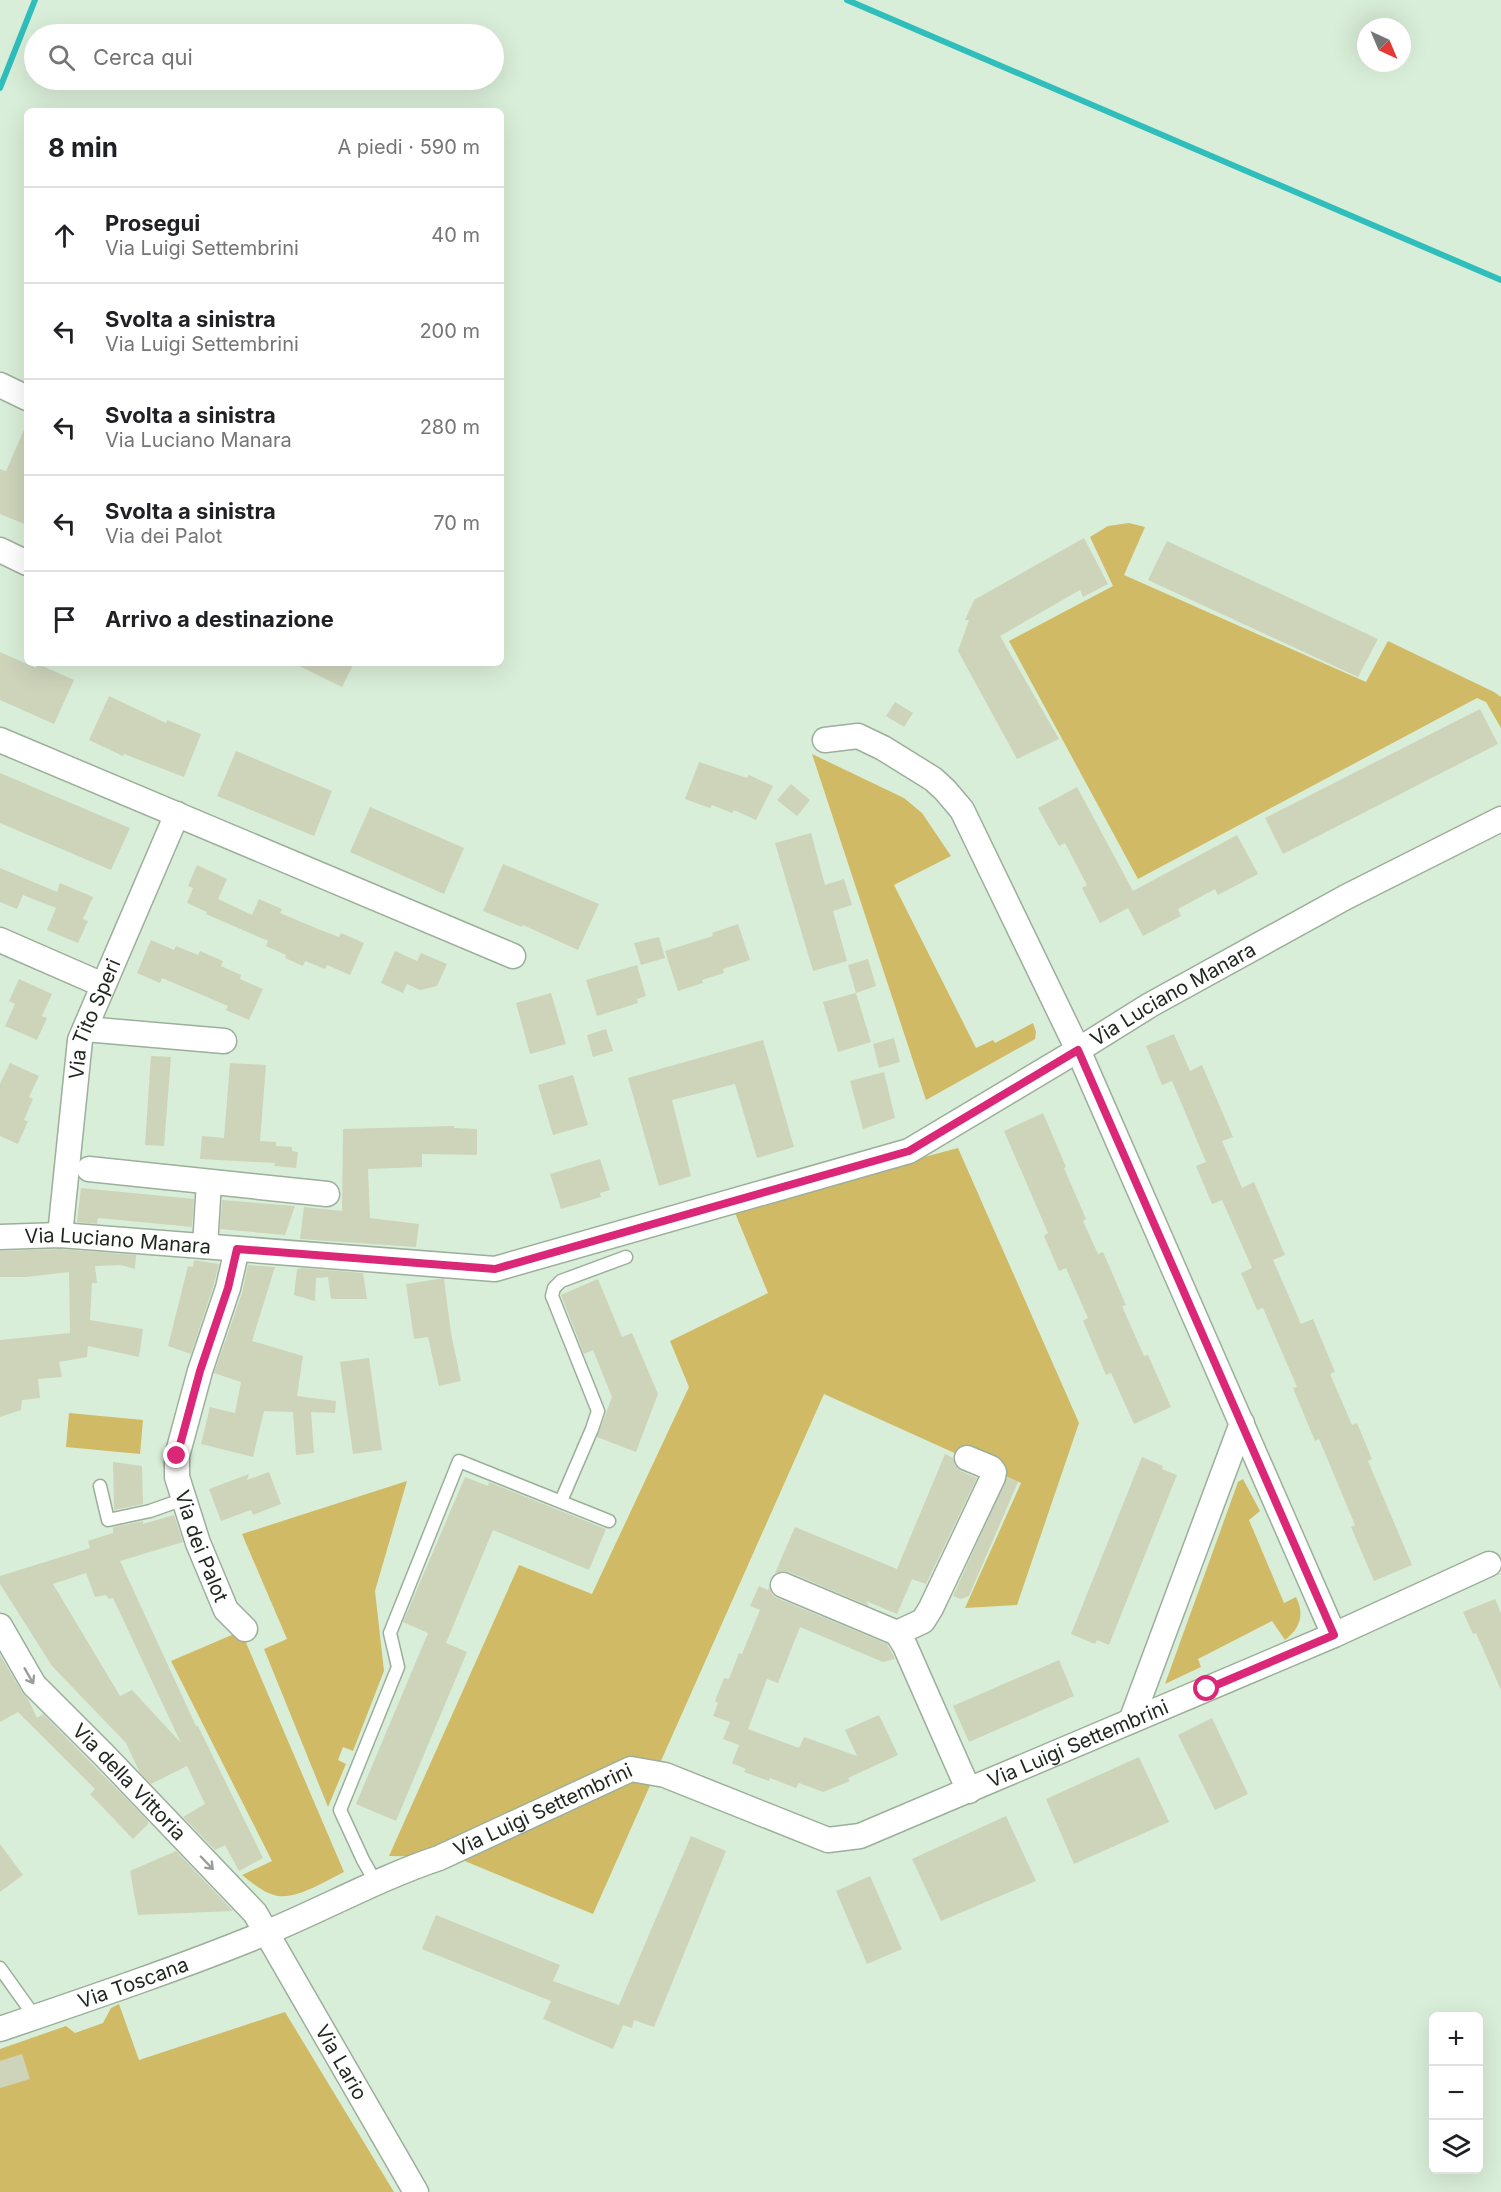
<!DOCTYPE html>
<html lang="it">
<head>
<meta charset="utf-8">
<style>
	:root { --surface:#fff; --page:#f2f2f2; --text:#202124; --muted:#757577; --line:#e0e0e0 }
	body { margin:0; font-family:Inter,sans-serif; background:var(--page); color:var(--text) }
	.controls { position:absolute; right:18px; bottom:18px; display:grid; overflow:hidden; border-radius:9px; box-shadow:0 6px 24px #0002 }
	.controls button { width:54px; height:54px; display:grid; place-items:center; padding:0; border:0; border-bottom:2px solid var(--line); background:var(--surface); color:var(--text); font:30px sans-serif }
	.compass { position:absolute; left:1357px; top:18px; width:54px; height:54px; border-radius:50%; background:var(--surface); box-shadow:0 6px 24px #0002; rotate:136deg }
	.stop { position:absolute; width:18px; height:18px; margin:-14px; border:4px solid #db2777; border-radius:50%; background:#fff }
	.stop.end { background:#db2777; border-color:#fff; box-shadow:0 2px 6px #0008 }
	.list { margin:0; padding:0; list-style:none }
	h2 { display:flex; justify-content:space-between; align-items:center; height:78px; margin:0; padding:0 24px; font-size:26px }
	h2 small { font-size:20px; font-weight:400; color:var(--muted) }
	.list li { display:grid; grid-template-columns:39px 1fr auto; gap:18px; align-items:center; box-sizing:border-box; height:96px; padding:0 24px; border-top:2px solid var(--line) }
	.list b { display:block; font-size:22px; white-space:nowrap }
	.list p { margin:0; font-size:20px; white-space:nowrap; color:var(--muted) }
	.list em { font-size:20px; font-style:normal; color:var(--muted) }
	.icon { flex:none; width:33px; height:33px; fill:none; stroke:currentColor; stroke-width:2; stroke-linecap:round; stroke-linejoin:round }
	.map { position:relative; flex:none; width:1501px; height:2192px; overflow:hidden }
	.search { position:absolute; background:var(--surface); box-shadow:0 6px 24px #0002; left:24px; top:24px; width:480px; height:66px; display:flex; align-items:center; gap:15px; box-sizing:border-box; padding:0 21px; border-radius:33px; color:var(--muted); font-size:22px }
	.panel { position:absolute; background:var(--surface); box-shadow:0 6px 24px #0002; left:24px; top:108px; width:480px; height:558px; border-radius:9px }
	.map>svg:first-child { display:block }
	.green { fill:#d1ba65 }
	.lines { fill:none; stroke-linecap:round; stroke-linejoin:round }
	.stream { stroke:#2fbebc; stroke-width:6 }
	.building { fill:#cdd4ba; fill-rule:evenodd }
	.service-casing { stroke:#9baf9a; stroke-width:15 }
	.minor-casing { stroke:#9baf9a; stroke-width:27 }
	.service { stroke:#fff; stroke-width:12 }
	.minor { stroke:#fff; stroke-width:24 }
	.oneway { stroke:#9a9d9a }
	.route { stroke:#db2777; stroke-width:8 }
	.labels { text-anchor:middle; stroke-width:4.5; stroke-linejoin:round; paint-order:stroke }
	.street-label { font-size:20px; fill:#1e261e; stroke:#d9eed8 }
</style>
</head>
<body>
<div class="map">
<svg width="1501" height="2192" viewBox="0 0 1501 2192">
	<rect width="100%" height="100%" fill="#d9eed8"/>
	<path class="green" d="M 1129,523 L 1145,527 L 1124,575 L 1366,682 L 1388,641 L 1494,692 L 1501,697 L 1501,728 L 1486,702 L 1477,698 L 1138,879 L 1009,641 L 1113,586 L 1090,537 L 1108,526 Z
		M 812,754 L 904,798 L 922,813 L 951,856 L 894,885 L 976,1048 L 993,1040 L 995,1043 L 1033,1023 L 1036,1032 L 1035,1039 L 926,1100 Z
		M 958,1148 L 1079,1423 L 1017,1605 L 965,1608 L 1021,1483 L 824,1394 L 593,1914 L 455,1857 L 389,1856 L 519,1565 L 592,1594 L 689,1387 L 670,1341 L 768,1293 L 733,1208 Z
		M 69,1413 L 143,1420 L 140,1454 L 66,1447 Z
		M 1243,1479 L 1260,1511 L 1249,1520 L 1284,1603 L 1296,1597 C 1305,1615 1300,1628 1285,1640 L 1272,1621 L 1198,1659 L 1201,1667 L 1165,1684 L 1238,1482 Z
		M 407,1481 L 375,1591 L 384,1671 L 353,1751 L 343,1747 L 338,1760 L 346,1764 L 328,1807 L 264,1649 L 287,1639 L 242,1534 Z
		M 241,1631 L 344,1872 C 327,1880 298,1899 278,1896 C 265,1894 252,1883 242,1875 L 272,1861 L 171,1661 Z
		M 119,2004 L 139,2060 L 285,2012 L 394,2192 L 0,2192 L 0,2049 L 66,2026 L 75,2033 L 103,2023 L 111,2008 Z"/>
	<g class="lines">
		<path class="stream" d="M 847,0 L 1501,280
			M 0,88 L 35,0"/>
	</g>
	<path class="building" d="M 27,423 L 27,525 L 0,514 L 0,469 L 6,471 Z
		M 1084,538 L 1108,584 L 1083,597 L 1080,590 L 1000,636 L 1059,739 L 1017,759 L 958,651 L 969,620 L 965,620 L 974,600 Z
		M 1167,541 L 1378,639 L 1358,677 L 1148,580 Z
		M 0,652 L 36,668 L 38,664 L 74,680 L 54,724 L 0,700 Z
		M 293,663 L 354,663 L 342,687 Z
		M 109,696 L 166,723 L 167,720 L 201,734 L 184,777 L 124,754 L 123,756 L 89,740 Z
		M 895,702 L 913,713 L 904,727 L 886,716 Z
		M 1480,709 L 1498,744 L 1283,854 L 1265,818 Z
		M 236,751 L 332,791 L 314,836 L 217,796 Z
		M 699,762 L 747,778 L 749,775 L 773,786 L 756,820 L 734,810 L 732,813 L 712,805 L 710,808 L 685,799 Z
		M 0,773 L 130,828 L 111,870 L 0,823 Z
		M 791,784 L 810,800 L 797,816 L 777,800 Z
		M 1077,787 L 1133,891 L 1237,835 L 1258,874 L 1218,895 L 1215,889 L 1178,909 L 1181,916 L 1143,936 L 1128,908 L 1100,923 L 1082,888 L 1087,885 L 1065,843 L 1059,846 L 1038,808 Z
		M 370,807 L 464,848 L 444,894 L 350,852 Z
		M 811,833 L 825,885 L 844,879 L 852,905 L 833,911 L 847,961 L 813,971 L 775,843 Z
		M 503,864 L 599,904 L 578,950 L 523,925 L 522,927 L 483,911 Z
		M 197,865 L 227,879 L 218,899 L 252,915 L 259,899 L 282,909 L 280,913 L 318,929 L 339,937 L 341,933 L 364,943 L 350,975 L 327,965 L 325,969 L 305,961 L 303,966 L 285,958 L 286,955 L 266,946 L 268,941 L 206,914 L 207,912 L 187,903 L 193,888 L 188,886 Z
		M 0,868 L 57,892 L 60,883 L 93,897 L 83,919 L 88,921 L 78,943 L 47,930 L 56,908 L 23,895 L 17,909 L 0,902 Z
		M 738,924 L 750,960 L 723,969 L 724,973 L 702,980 L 703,983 L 678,991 L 665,951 L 713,936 L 712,933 Z
		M 659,937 L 665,958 L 641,965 L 634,943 Z
		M 151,940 L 174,950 L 176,946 L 198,955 L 200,951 L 223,961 L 221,966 L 241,975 L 240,979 L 263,989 L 249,1020 L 226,1010 L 228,1006 L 162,978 L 160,983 L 137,973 Z
		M 395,951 L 417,961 L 421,953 L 447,964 L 437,986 L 420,990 L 407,984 L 403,993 L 381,983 Z
		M 868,959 L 876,986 L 856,993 L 848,965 Z
		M 637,965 L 646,996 L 637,999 L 638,1003 L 597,1016 L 586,980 Z
		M 19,979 L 52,994 L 42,1016 L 47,1018 L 37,1040 L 5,1026 L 15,1004 L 9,1001 Z
		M 551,993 L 566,1044 L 530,1054 L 516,1003 Z
		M 856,993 L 871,1042 L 838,1052 L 823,1002 Z
		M 606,1029 L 613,1051 L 593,1057 L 587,1035 Z
		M 1174,1034 L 1190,1071 L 1202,1065 L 1233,1137 L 1222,1141 L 1242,1188 L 1254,1182 L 1285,1255 L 1273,1260 L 1301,1324 L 1313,1319 L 1335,1372 L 1330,1374 L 1352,1425 L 1357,1423 L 1372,1459 L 1368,1461 L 1412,1565 L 1374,1581 L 1351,1527 L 1355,1525 L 1319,1439 L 1315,1441 L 1293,1388 L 1297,1387 L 1263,1308 L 1257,1310 L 1241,1273 L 1252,1268 L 1222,1200 L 1212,1204 L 1196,1166 L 1206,1162 L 1172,1081 L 1162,1085 L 1146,1046 Z
		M 894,1038 L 900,1062 L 879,1068 L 873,1044 Z
		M 763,1040 L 794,1147 L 757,1158 L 735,1084 L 672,1100 L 691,1176 L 659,1186 L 628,1078 Z
		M 151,1056 L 171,1057 L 164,1146 L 145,1145 Z
		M 10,1063 L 39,1076 L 29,1097 L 33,1099 L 24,1120 L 28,1121 L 18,1144 L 0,1136 L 0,1084 Z
		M 230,1063 L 266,1065 L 260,1141 L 276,1142 L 276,1146 L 292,1147 L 292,1151 L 298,1152 L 296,1168 L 274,1166 L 275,1163 L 200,1159 L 202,1136 L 224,1138 Z
		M 884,1072 L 895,1118 L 863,1129 L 850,1081 Z
		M 573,1075 L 588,1125 L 553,1135 L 538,1085 Z
		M 1043,1113 L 1066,1167 L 1064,1168 L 1086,1219 L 1083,1221 L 1098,1254 L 1103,1252 L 1126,1305 L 1122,1306 L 1144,1356 L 1148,1355 L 1171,1407 L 1134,1424 L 1111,1373 L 1106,1375 L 1083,1321 L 1088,1318 L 1066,1268 L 1059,1271 L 1044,1236 L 1048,1233 L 1004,1131 Z
		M 454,1126 L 454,1128 L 477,1129 L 477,1155 L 422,1154 L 422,1167 L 368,1169 L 370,1218 L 419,1224 L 416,1247 L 300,1239 L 304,1207 L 342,1211 L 343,1129 Z
		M 600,1159 L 610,1190 L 600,1193 L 601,1197 L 561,1209 L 550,1174 Z
		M 81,1188 L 194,1199 L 192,1227 L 98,1218 L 97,1224 L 77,1222 Z
		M 222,1200 L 295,1206 L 285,1235 L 220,1229 Z
		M 60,1249 L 136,1255 L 135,1269 L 120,1265 L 95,1266 L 97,1283 L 92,1283 L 90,1320 L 143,1329 L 139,1357 L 88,1346 L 87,1357 L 59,1362 L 62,1377 L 38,1379 L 40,1398 L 22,1400 L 21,1410 L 0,1417 L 0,1340 L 70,1333 L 69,1272 L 26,1277 L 0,1277 L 0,1251 Z
		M 194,1260 L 219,1264 L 214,1284 L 191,1354 L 168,1346 L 188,1266 L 193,1267 Z
		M 248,1265 L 275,1267 L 252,1341 L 303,1356 L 297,1396 L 336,1401 L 335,1413 L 311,1412 L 314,1453 L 296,1455 L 293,1412 L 264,1411 L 253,1457 L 201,1444 L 210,1407 L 235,1413 L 241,1382 L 214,1373 L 242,1293 Z
		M 303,1268 L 363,1273 L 367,1299 L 331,1299 L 328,1277 L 316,1278 L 315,1301 L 294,1295 L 297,1269 Z
		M 438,1279 L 444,1279 L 451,1333 L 461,1381 L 439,1386 L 428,1337 L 414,1339 L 406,1284 Z
		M 598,1279 L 622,1337 L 632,1333 L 658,1394 L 636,1452 L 597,1437 L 612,1397 L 593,1350 L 584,1354 L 561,1295 Z
		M 369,1358 L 382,1450 L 353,1454 L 340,1362 Z
		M 945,1454 L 953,1458 L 955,1466 L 961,1471 L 977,1478 L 926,1584 L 912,1579 L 897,1614 L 866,1601 L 869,1606 L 789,1572 L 782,1571 L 775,1573 L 795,1527 L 897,1569 Z
		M 1142,1457 L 1163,1466 L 1162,1469 L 1177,1475 L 1109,1645 L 1097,1640 L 1095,1644 L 1071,1634 Z
		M 113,1462 L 142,1466 L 143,1504 L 114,1510 Z
		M 269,1472 L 281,1504 L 253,1515 L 251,1510 L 221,1521 L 209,1489 L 249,1474 L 247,1480 Z
		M 465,1477 L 488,1486 L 489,1482 L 606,1529 L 589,1570 L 493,1530 L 446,1643 L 467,1652 L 396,1821 L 356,1804 L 428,1633 L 403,1622 Z
		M 1007,1477 L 1018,1482 L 969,1596 L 961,1599 L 953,1596 Z
		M 174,1515 L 183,1542 L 120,1561 L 196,1726 L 198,1726 L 263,1858 L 239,1871 L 225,1845 L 215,1850 L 183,1817 L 205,1804 L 187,1766 L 151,1784 L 140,1773 L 126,1743 L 52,1666 L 0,1584 L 0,1576 L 90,1548 L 88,1541 L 113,1533 L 113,1527 L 143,1521 L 143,1524 ZM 86,1573 L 95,1597 L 106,1595 L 109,1599 L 113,1598 L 181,1743 L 132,1690 L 120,1696 L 53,1584 Z
		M 759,1586 L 768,1590 L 769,1587 L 772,1594 L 777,1598 L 887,1644 L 895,1659 L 883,1662 L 800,1627 L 778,1683 L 767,1679 L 748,1729 L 799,1748 L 804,1737 L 857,1756 L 845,1730 L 879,1715 L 898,1755 L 848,1778 L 850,1781 L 823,1792 L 799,1783 L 796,1788 L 770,1778 L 769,1781 L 744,1772 L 746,1769 L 732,1763 L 739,1745 L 723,1739 L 730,1722 L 713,1716 L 718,1703 L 715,1701 L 724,1678 L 729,1679 L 739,1653 L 742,1654 L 760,1610 L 750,1606 Z
		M 1495,1599 L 1501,1613 L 1501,1690 L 1476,1633 L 1473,1634 L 1463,1612 Z
		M 0,1655 L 22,1692 L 28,1699 L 37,1718 L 43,1714 L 148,1821 L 148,1824 L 133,1839 L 90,1794 L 95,1789 L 18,1712 L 0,1722 Z
		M 1059,1660 L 1074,1696 L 969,1742 L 953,1706 Z
		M 1212,1718 L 1248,1794 L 1215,1810 L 1178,1735 Z
		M 1139,1757 L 1169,1822 L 1074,1864 L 1046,1799 Z
		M 1006,1816 L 1036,1881 L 941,1921 L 912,1859 Z
		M 691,1836 L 726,1851 L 654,2027 L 634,2020 L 632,2028 L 623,2025 L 613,2049 L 543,2019 L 551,2001 L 422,1949 L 436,1915 L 560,1965 L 553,1981 L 619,2005 Z
		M 0,1844 L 23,1875 L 0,1892 Z
		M 176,1851 L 232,1910 L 233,1911 L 138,1915 L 130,1871 Z
		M 870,1876 L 902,1949 L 867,1964 L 836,1891 Z
		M 22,2054 L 30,2079 L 0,2088 L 0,2061 Z"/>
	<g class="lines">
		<defs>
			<path id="service" d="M 100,1486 L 108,1520 L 150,1511 L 184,1499
				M 561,1501 L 592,1429 L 598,1411 L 552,1296 L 554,1288 L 561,1281 L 626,1257
				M 376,1883 L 363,1860 L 340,1810 L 398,1667 L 390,1633 L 459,1461 L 609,1521
				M 0,1968 L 35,2017"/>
			<g id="minor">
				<path d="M 0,385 L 27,398"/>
				<path d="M 0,550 L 27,563"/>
				<path d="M 0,740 L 513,956"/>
				<path d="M 0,940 L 103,985"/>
				<path d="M 85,1029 L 224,1041"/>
				<path d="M 89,1169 L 327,1194"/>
				<path id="s1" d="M 60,1235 L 80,1040 L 177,814"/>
				<path id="s2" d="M 0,1237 L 60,1235 L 495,1269 L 909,1151 L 1078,1050 L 1150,1005 L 1346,897 L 1501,819"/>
				<path d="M 205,1246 L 209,1182"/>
				<path id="s3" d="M 237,1249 L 228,1288 L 200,1371 L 177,1456 L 177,1477 L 198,1543 L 226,1610 L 245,1629"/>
				<path d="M 783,1585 L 897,1633 L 905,1646 L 969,1791"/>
				<path id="s4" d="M 0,1626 L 34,1685 L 105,1756 L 255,1913 L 416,2192"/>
				<path d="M 897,1633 L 923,1621 L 931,1608 L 993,1477 L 994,1472 L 991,1468 L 967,1458"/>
				<path d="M 1334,1635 L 1489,1564"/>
				<path d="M 1131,1721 L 1242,1423"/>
				<path id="s5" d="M 0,2029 C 88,1999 177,1969 263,1934 C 322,1910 379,1878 439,1858 L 631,1769 L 665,1775 L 828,1840 L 860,1836 L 1334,1635 L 1078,1050 L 962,810 L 945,790 L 933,779 L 883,748 L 858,736 L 825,740"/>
			</g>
		</defs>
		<use href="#service" class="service-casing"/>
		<use href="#minor" class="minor-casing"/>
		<use href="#service" class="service"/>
		<use href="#minor" class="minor"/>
	</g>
	<defs><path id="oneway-shaft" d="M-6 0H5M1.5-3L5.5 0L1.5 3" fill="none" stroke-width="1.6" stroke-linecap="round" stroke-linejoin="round" transform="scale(1.5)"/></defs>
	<g class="oneway">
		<use href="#oneway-shaft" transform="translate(29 1676) rotate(60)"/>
		<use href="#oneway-shaft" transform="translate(207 1863) rotate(46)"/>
	</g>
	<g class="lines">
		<path class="route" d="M 177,1456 L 200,1371 L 228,1288 L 237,1249 L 495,1269 L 909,1151 L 1078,1050 L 1334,1635 L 1207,1689"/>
	</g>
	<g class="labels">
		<g class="street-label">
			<text dy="7" stroke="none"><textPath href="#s2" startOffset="1234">Via Luciano Manara</textPath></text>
			<text dy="7" stroke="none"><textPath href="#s1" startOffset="220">Via Tito Speri</textPath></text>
			<text dy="7" stroke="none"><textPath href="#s2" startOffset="118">Via Luciano Manara</textPath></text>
			<text dy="7" stroke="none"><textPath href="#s3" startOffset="310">Via dei Palot</textPath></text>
			<text dy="7" stroke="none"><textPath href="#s5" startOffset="1162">Via Luigi Settembrini</textPath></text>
			<text dy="7" stroke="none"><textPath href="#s4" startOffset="204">Via della Vittoria</textPath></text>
			<text dy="7" stroke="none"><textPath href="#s5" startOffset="586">Via Luigi Settembrini</textPath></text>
			<text dy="7" stroke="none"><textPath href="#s5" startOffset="141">Via Toscana</textPath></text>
			<text dy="7" stroke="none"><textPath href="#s4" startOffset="558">Via Lario</textPath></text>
		</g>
	</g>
</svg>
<div class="controls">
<button>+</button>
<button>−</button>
<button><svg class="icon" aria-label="layers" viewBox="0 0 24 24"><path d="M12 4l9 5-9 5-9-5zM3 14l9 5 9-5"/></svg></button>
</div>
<svg class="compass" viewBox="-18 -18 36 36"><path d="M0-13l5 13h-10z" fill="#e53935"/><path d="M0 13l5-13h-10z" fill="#757577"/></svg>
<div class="stop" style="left:1207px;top:1689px"></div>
<div class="stop end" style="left:177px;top:1456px"></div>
<div class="search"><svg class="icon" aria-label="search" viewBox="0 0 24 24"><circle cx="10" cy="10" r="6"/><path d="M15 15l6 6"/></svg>Cerca qui</div>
<section class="panel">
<h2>8 min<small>A piedi · 590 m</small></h2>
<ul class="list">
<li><svg class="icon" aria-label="ahead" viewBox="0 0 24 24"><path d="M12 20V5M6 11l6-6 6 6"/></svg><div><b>Prosegui</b><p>Via Luigi Settembrini</p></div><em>40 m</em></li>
<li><svg class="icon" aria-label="left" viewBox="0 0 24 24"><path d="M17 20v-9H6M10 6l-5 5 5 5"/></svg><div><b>Svolta a sinistra</b><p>Via Luigi Settembrini</p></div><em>200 m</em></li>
<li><svg class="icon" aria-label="left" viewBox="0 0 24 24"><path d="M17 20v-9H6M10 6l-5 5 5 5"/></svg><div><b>Svolta a sinistra</b><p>Via Luciano Manara</p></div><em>280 m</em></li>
<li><svg class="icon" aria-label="left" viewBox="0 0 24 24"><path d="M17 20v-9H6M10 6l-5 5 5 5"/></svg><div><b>Svolta a sinistra</b><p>Via dei Palot</p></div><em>70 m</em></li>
<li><svg class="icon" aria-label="arrive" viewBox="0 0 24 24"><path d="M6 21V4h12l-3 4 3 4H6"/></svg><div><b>Arrivo a destinazione</b></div></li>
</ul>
</section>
</div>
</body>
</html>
